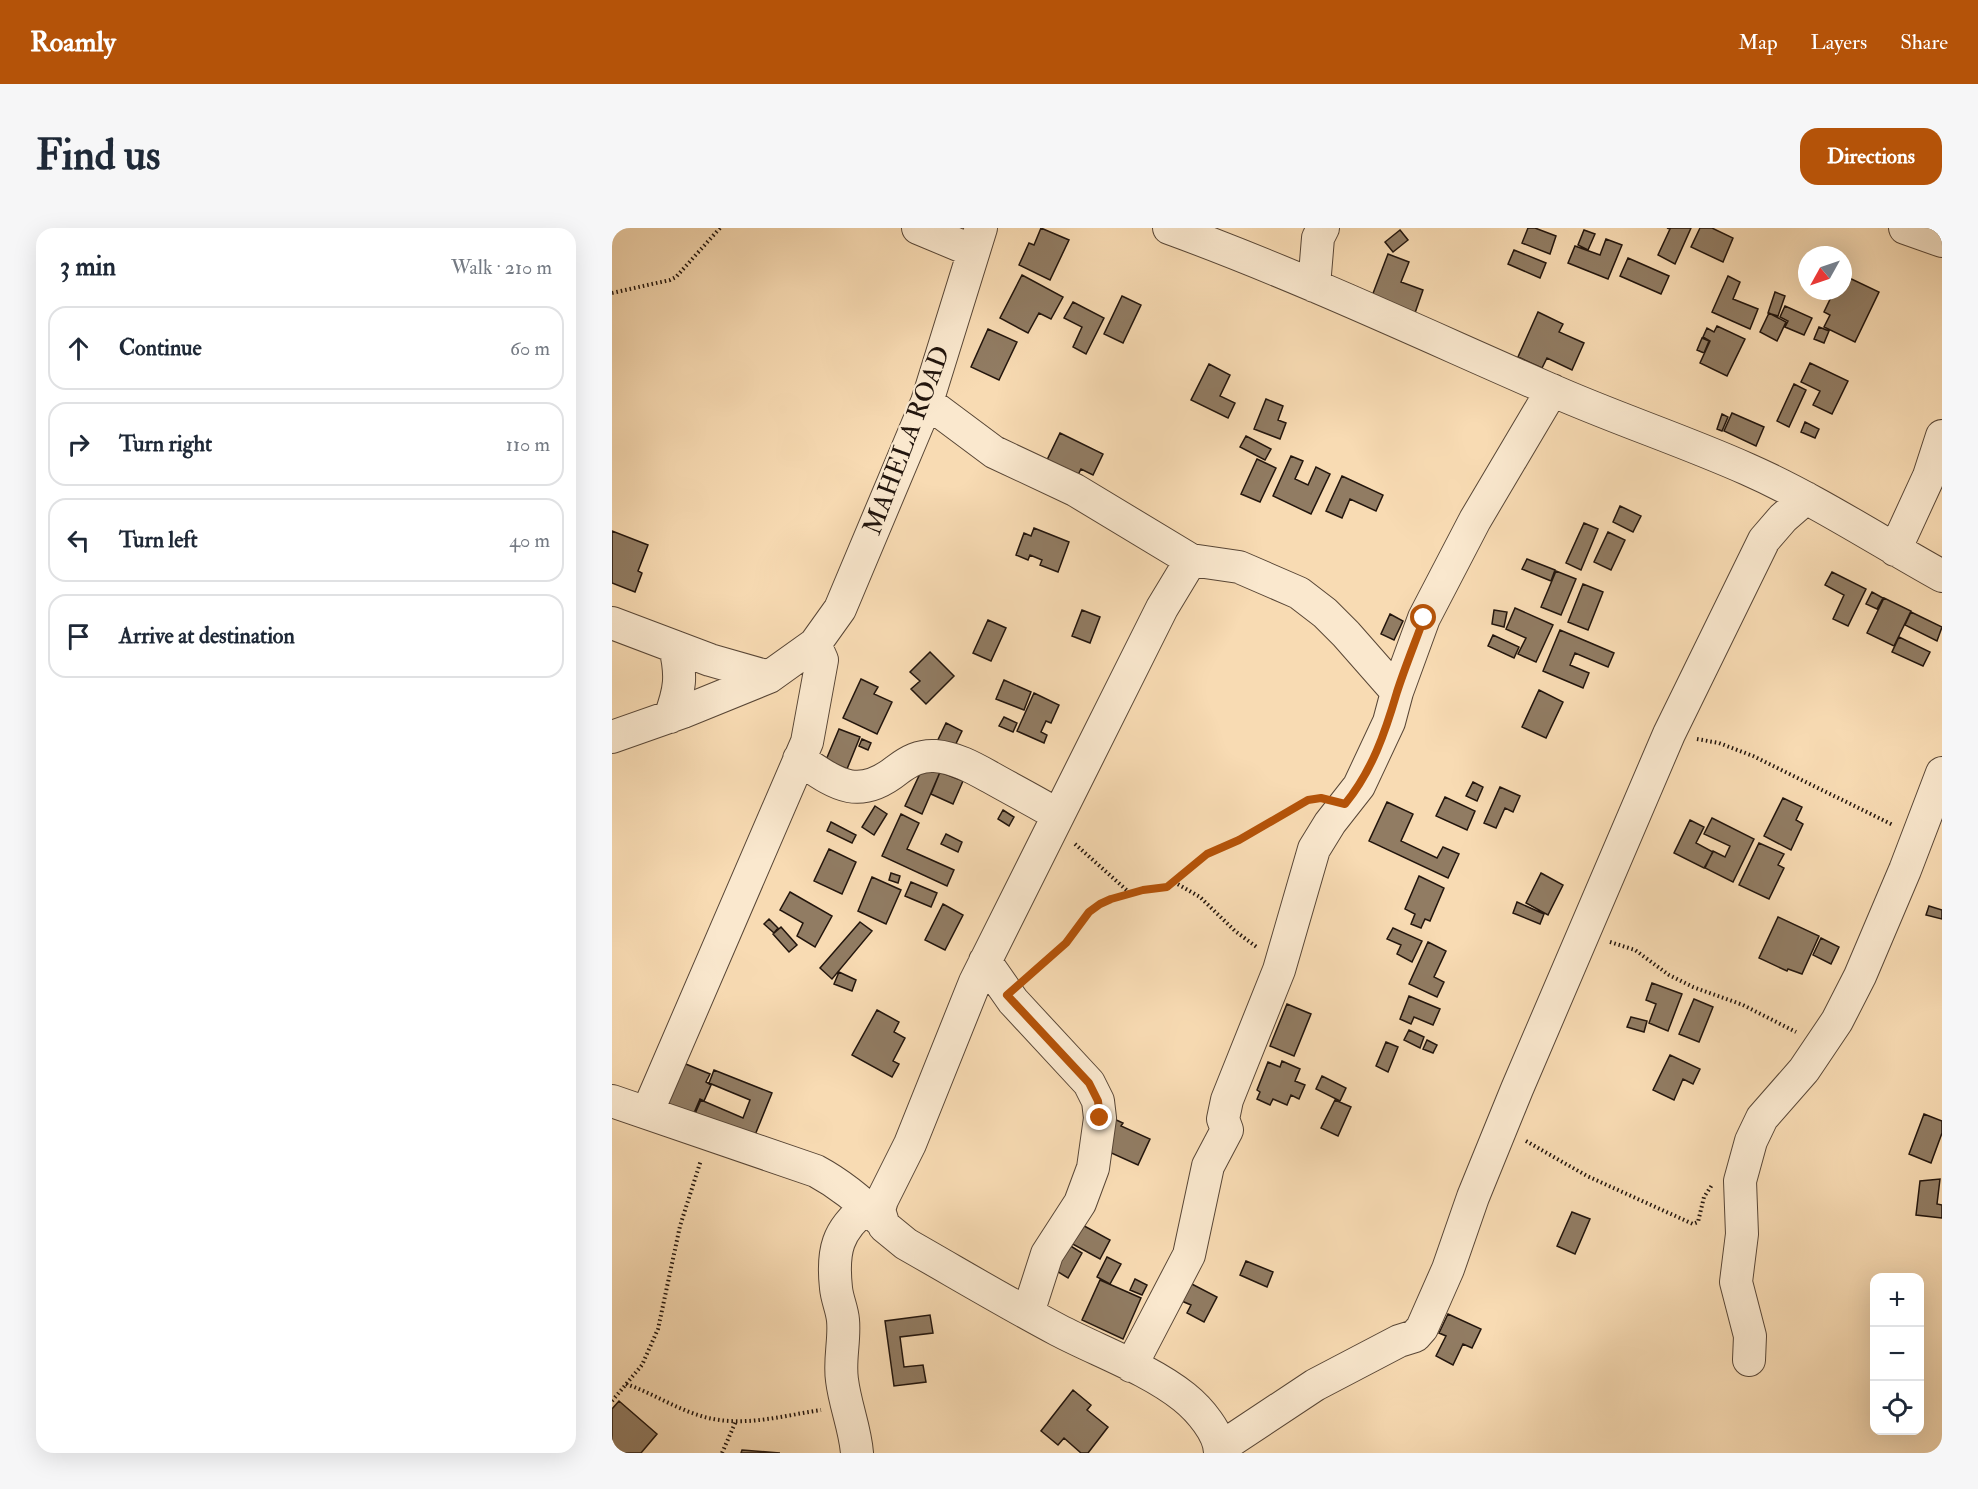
<!DOCTYPE html>
<html lang="en">
<head>
<meta charset="utf-8">
<style>
	:root { --surface:#fff; --page:#f6f6f7; --text:#1f2937; --muted:#747a83; --line:#e0e1e3; --accent:#b45309 }
	body { margin:0; font-family:"IM FELL Double Pica",serif; background:var(--page); color:var(--text) }
	.controls { position:absolute; right:18px; bottom:18px; display:grid; overflow:hidden; border-radius:12px; box-shadow:0 6px 24px #0002 }
	.controls button { width:54px; height:54px; display:grid; place-items:center; padding:0; border:0; border-bottom:2px solid var(--line); background:var(--surface); color:var(--text); font:30px sans-serif }
	.compass { position:absolute; left:1186px; top:18px; width:54px; height:54px; border-radius:50%; background:var(--surface); box-shadow:0 6px 24px #0002; rotate:230deg }
	.stop { position:absolute; width:18px; height:18px; margin:-14px; border:4px solid #b45309; border-radius:50%; background:#fff }
	.stop.end { background:#b45309; border-color:#fff; box-shadow:0 2px 6px #0008 }
	.list { margin:0; padding:0; list-style:none }
	h2 { display:flex; justify-content:space-between; align-items:center; height:78px; margin:0; padding:0 24px; font-size:26px }
	h2 small { font-size:20px; font-weight:400; color:var(--muted) }
	.list li { display:grid; grid-template-columns:39px 1fr auto; gap:18px; align-items:center; box-sizing:border-box; height:84px; margin:0 12px 12px; padding:0 12px; border:2px solid var(--line); border-radius:18px }
	.list b { display:block; font-size:22px; white-space:nowrap }
	.list em { font-size:20px; font-style:normal; color:var(--muted) }
	.icon { flex:none; width:33px; height:33px; fill:none; stroke:currentColor; stroke-width:2; stroke-linecap:round; stroke-linejoin:round }
	.map { position:relative; flex:none; width:1330px; height:1225px; overflow:hidden; border-radius:18px }
	header { display:flex; align-items:center; gap:36px; box-sizing:border-box; height:84px; padding:0 30px; background:var(--accent); color:#fff }
	header strong { font-size:28px }
	nav { display:flex; gap:33px; margin-inline-start:auto; font-size:21px }
	.intro { display:flex; align-items:center; justify-content:space-between; box-sizing:border-box; height:144px; padding:0 36px }
	h1 { margin:0; font-size:42px }
	.button { padding:15px 27px; border-radius:18px; background:var(--accent); color:#fff; font-size:21px; font-weight:700 }
	main { display:flex; gap:36px; padding:0 36px }
	aside { flex:1; background:var(--surface); border-radius:18px; box-shadow:0 6px 24px #0002 }
	.map>svg:first-child { display:block }
	.building { fill:#917c63; stroke:#22150d; stroke-width:1.5 }
	.lines { fill:none; stroke-linecap:round; stroke-linejoin:round }
	.minor-casing { stroke:#584636; stroke-width:34 }
	.path { stroke:#22150d; stroke-width:4; stroke-dasharray:1.5 3; stroke-linecap:butt }
	.minor { stroke:#fae8ce; stroke-width:32 }
	.route { stroke:#b45309; stroke-width:8 }
	.labels { text-anchor:middle; stroke-width:4.5; stroke-linejoin:round; paint-order:stroke }
	.street-label { font-size:26px; fill:#22150d; stroke:#fae8ce }
</style>
</head>
<body>
<header>
<strong>Roamly</strong>
<nav><a>Map</a><a>Layers</a><a>Share</a></nav>
</header>
<div class="intro"><h1>Find us</h1><a class="button">Directions</a></div>
<main>
<aside>
<h2>3 min<small>Walk · 210 m</small></h2>
<ul class="list">
<li><svg class="icon" aria-label="ahead" viewBox="0 0 24 24"><path d="M12 20V5M6 11l6-6 6 6"/></svg><div><b>Continue</b></div><em>60 m</em></li>
<li><svg class="icon" aria-label="right" viewBox="0 0 24 24"><path d="M7 20v-9h11M14 6l5 5-5 5"/></svg><div><b>Turn right</b></div><em>110 m</em></li>
<li><svg class="icon" aria-label="left" viewBox="0 0 24 24"><path d="M17 20v-9H6M10 6l-5 5 5 5"/></svg><div><b>Turn left</b></div><em>40 m</em></li>
<li><svg class="icon" aria-label="arrive" viewBox="0 0 24 24"><path d="M6 21V4h12l-3 4 3 4H6"/></svg><div><b>Arrive at destination</b></div></li>
</ul>
</aside>
<div class="map">
<svg width="1330" height="1225" viewBox="0 0 1330 1225">
	<rect width="100%" height="100%" fill="#f8dbb3"/>
	<filter id="stains"><feTurbulence type="fractalNoise" baseFrequency=".00333" numOctaves="4"/><feColorMatrix values="0 0 0 0 .2 0 0 0 0 .09 0 0 0 0 .02 0 0 0 .5 -.17"/></filter>
	<radialGradient id="worn" r=".72"><stop offset=".6" stop-color="#630" stop-opacity="0"/><stop offset="1" stop-color="#630" stop-opacity=".3"/></radialGradient>
	<path class="building" d="M 429,0 L 457,12 L 438,52 L 407,37 L 417,15 L 422,17 Z
		M 916,0 L 923,0 L 944,8 L 938,26 L 910,15 Z
		M 1055,0 L 1079,0 L 1063,36 L 1046,27 L 1058,1 Z
		M 1088,0 L 1100,0 L 1121,10 L 1111,34 L 1079,19 Z
		M 788,2 L 796,12 L 781,24 L 773,14 Z
		M 972,2 L 983,6 L 976,22 L 966,17 Z
		M 994,11 L 1010,17 L 996,51 L 956,35 L 963,18 L 988,27 Z
		M 902,22 L 934,35 L 928,50 L 896,36 Z
		M 776,26 L 797,34 L 789,54 L 811,62 L 803,85 L 760,68 Z
		M 1016,30 L 1057,48 L 1049,66 L 1008,48 Z
		M 410,47 L 451,69 L 439,91 L 427,85 L 416,105 L 388,90 Z
		M 1231,47 L 1267,64 L 1243,114 L 1212,99 L 1218,87 L 1212,84 L 1222,63 L 1231,63 Z
		M 1116,48 L 1128,54 L 1121,71 L 1146,81 L 1138,101 L 1100,84 Z
		M 1163,64 L 1173,68 L 1166,88 L 1156,85 Z
		M 510,68 L 529,77 L 511,115 L 492,106 Z
		M 461,74 L 492,90 L 474,126 L 461,119 L 470,99 L 452,90 Z
		M 1173,78 L 1200,90 L 1192,107 L 1173,99 L 1176,93 L 1168,89 Z
		M 926,84 L 951,96 L 947,104 L 972,115 L 960,142 L 935,130 L 930,140 L 906,129 Z
		M 1157,85 L 1174,94 L 1165,113 L 1148,104 Z
		M 1105,98 L 1133,111 L 1115,148 L 1088,135 L 1098,113 L 1091,109 L 1095,100 L 1102,104 Z
		M 1207,99 L 1217,103 L 1212,115 L 1202,111 Z
		M 376,101 L 405,114 L 387,152 L 359,139 Z
		M 1090,110 L 1097,113 L 1092,125 L 1085,122 Z
		M 1198,135 L 1236,153 L 1220,186 L 1201,177 L 1208,163 L 1189,154 Z
		M 597,136 L 618,147 L 608,168 L 623,175 L 616,190 L 579,172 Z
		M 1182,156 L 1194,162 L 1177,199 L 1165,193 Z
		M 654,171 L 671,178 L 666,192 L 674,195 L 668,211 L 642,201 Z
		M 1120,185 L 1152,199 L 1144,218 L 1112,203 Z
		M 1110,186 L 1116,189 L 1110,203 L 1105,201 Z
		M 1193,194 L 1207,201 L 1203,210 L 1189,204 Z
		M 448,205 L 491,226 L 481,247 L 469,241 L 466,247 L 435,232 Z
		M 634,208 L 659,221 L 653,232 L 628,219 Z
		M 679,228 L 691,233 L 683,251 L 696,257 L 704,239 L 718,246 L 699,286 L 661,268 Z
		M 645,231 L 664,240 L 648,274 L 629,266 Z
		M 730,248 L 771,267 L 764,283 L 738,271 L 730,290 L 714,283 Z
		M 1008,278 L 1029,288 L 1021,304 L 1001,294 Z
		M 972,295 L 986,301 L 969,342 L 954,335 Z
		M 422,300 L 457,314 L 446,344 L 428,337 L 430,332 L 418,327 L 416,332 L 404,327 L 412,305 L 419,308 Z
		M 0,303 L 36,317 L 26,343 L 30,345 L 23,364 L 0,355 Z
		M 996,304 L 1013,312 L 999,342 L 982,334 Z
		M 915,331 L 943,342 L 939,353 L 910,341 Z
		M 944,343 L 964,351 L 949,387 L 929,379 Z
		M 1220,344 L 1254,361 L 1236,398 L 1221,391 L 1232,367 L 1213,357 Z
		M 971,356 L 991,364 L 976,402 L 956,394 Z
		M 1260,364 L 1271,370 L 1265,381 L 1254,376 Z
		M 1272,370 L 1299,383 L 1282,418 L 1255,405 Z
		M 903,380 L 941,397 L 924,434 L 906,426 L 914,410 L 894,401 Z
		M 470,382 L 488,389 L 478,415 L 460,408 Z
		M 882,382 L 895,384 L 892,399 L 880,396 Z
		M 1299,384 L 1330,399 L 1325,413 L 1293,397 Z
		M 778,386 L 791,393 L 782,412 L 769,406 Z
		M 376,392 L 394,400 L 379,433 L 361,425 Z
		M 948,402 L 1002,425 L 996,439 L 963,425 L 958,437 L 977,445 L 971,460 L 931,443 Z
		M 881,407 L 907,419 L 902,430 L 876,418 Z
		M 1287,409 L 1318,424 L 1311,438 L 1280,424 Z
		M 318,424 L 342,448 L 314,476 L 299,461 L 308,453 L 298,444 Z
		M 249,451 L 266,459 L 262,466 L 280,474 L 265,506 L 231,490 Z
		M 392,452 L 419,464 L 412,482 L 384,471 Z
		M 927,462 L 951,474 L 934,510 L 910,499 Z
		M 422,465 L 447,477 L 439,495 L 434,493 L 429,504 L 435,507 L 432,515 L 405,503 Z
		M 392,489 L 405,495 L 401,504 L 387,498 Z
		M 334,495 L 350,503 L 339,526 L 323,518 Z
		M 227,501 L 248,509 L 235,541 L 214,532 Z
		M 250,511 L 259,515 L 256,522 L 247,518 Z
		M 312,537 L 328,544 L 310,586 L 293,578 Z
		M 328,544 L 351,553 L 341,576 L 319,566 Z
		M 861,554 L 871,559 L 865,573 L 854,568 Z
		M 888,559 L 908,568 L 901,584 L 893,580 L 884,600 L 872,595 Z
		M 833,569 L 863,583 L 855,602 L 824,588 Z
		M 1171,570 L 1190,579 L 1184,592 L 1191,596 L 1179,622 L 1152,608 Z
		M 775,574 L 801,586 L 789,613 L 825,630 L 831,619 L 847,626 L 836,650 L 757,613 Z
		M 263,578 L 275,586 L 262,607 L 250,599 Z
		M 391,582 L 402,589 L 397,598 L 386,591 Z
		M 289,586 L 307,595 L 295,621 L 342,642 L 335,658 L 270,628 Z
		M 1100,590 L 1142,611 L 1121,654 L 1093,640 L 1101,623 L 1113,629 L 1118,618 L 1092,606 Z
		M 1078,592 L 1092,599 L 1084,615 L 1101,624 L 1092,640 L 1062,625 Z
		M 219,594 L 244,607 L 240,615 L 215,603 Z
		M 334,606 L 350,614 L 346,624 L 329,616 Z
		M 1147,615 L 1172,626 L 1166,637 L 1172,640 L 1157,671 L 1127,657 Z
		M 217,621 L 244,634 L 230,666 L 202,653 Z
		M 279,645 L 288,648 L 286,655 L 277,652 Z
		M 929,645 L 951,657 L 936,687 L 914,675 Z
		M 807,648 L 832,660 L 818,693 L 813,691 L 809,700 L 799,696 L 803,686 L 793,681 Z
		M 260,649 L 289,662 L 274,696 L 246,683 Z
		M 299,654 L 325,665 L 319,679 L 293,668 Z
		M 178,664 L 220,688 L 203,719 L 185,708 L 191,695 L 168,682 Z
		M 905,674 L 932,686 L 928,696 L 901,685 Z
		M 331,676 L 351,687 L 333,722 L 313,712 Z
		M 1317,678 L 1330,682 L 1330,691 L 1314,687 Z
		M 1166,689 L 1207,708 L 1190,746 L 1176,741 L 1175,743 L 1147,730 Z
		M 157,691 L 166,700 L 162,705 L 152,696 Z
		M 248,694 L 260,703 L 220,751 L 208,740 Z
		M 169,699 L 185,717 L 177,724 L 161,706 Z
		M 781,700 L 810,713 L 800,734 L 785,726 L 789,717 L 775,711 Z
		M 1209,710 L 1227,719 L 1219,736 L 1201,727 Z
		M 816,714 L 834,723 L 822,749 L 832,754 L 825,769 L 797,756 Z
		M 227,744 L 244,752 L 240,763 L 222,756 Z
		M 1040,755 L 1070,766 L 1056,803 L 1037,795 L 1044,776 L 1034,772 Z
		M 797,768 L 828,781 L 821,797 L 802,789 L 799,796 L 788,791 Z
		M 1082,771 L 1101,779 L 1087,814 L 1067,806 Z
		M 675,776 L 699,786 L 682,828 L 658,818 Z
		M 265,782 L 287,794 L 282,804 L 293,810 L 281,833 L 287,836 L 280,849 L 240,827 Z
		M 1019,789 L 1035,793 L 1032,804 L 1015,799 Z
		M 797,802 L 812,809 L 808,820 L 792,812 Z
		M 815,812 L 825,817 L 821,825 L 811,821 Z
		M 774,814 L 786,819 L 776,844 L 764,838 Z
		M 1058,827 L 1088,841 L 1081,856 L 1071,851 L 1062,872 L 1041,862 Z
		M 64,832 L 98,846 L 94,854 L 99,857 L 92,873 L 88,871 L 79,892 L 50,880 Z
		M 670,833 L 688,841 L 683,853 L 693,857 L 687,871 L 679,867 L 675,877 L 661,871 L 658,877 L 645,871 L 648,864 L 645,862 L 656,834 L 668,839 Z
		M 102,842 L 160,865 L 141,912 L 82,888 L 89,872 L 131,890 L 138,872 L 97,855 Z
		M 710,848 L 734,860 L 728,873 L 704,861 Z
		M 723,872 L 739,879 L 726,908 L 709,900 Z
		M 1312,886 L 1330,893 L 1330,905 L 1319,935 L 1297,926 Z
		M 500,890 L 511,895 L 509,898 L 538,911 L 526,937 L 486,919 Z
		M 1328,951 L 1325,976 L 1330,977 L 1330,990 L 1304,987 L 1308,953 Z
		M 960,984 L 978,991 L 963,1026 L 945,1018 Z
		M 465,994 L 498,1012 L 488,1031 L 455,1013 Z
		M 457,1017 L 470,1025 L 456,1050 L 443,1042 Z
		M 495,1029 L 509,1036 L 498,1056 L 485,1049 Z
		M 634,1033 L 661,1044 L 655,1059 L 628,1047 Z
		M 523,1051 L 535,1057 L 530,1067 L 518,1062 Z
		M 488,1052 L 529,1070 L 511,1111 L 470,1092 Z
		M 574,1053 L 605,1069 L 592,1094 L 575,1085 L 579,1077 L 565,1071 Z
		M 836,1086 L 869,1101 L 860,1120 L 851,1116 L 841,1137 L 824,1128 L 834,1108 L 827,1105 Z
		M 318,1087 L 321,1105 L 288,1109 L 292,1139 L 311,1137 L 314,1154 L 282,1158 L 273,1093 Z
		M 461,1162 L 479,1177 L 475,1182 L 496,1199 L 476,1225 L 469,1225 L 452,1210 L 446,1217 L 429,1203 Z
		M 7,1173 L 45,1206 L 29,1225 L 0,1225 L 0,1181 Z
		M 130,1222 L 168,1225 L 129,1225 Z"/>
	<g class="lines">
		<defs>
			<path id="minor" d="M 306,0 L 361,23
				M 557,0 C 686,47 811,106 937,161 C 1002,190 1070,212 1135,241 C 1203,271 1265,312 1330,348
				M 1293,0 L 1330,13
				M 702,58 L 706,10 L 711,0
				M 315,174 L 382,224 L 463,262 L 579,332 L 627,339 L 687,365 L 713,385 L 734,406 L 785,464
				M 1283,322 L 1317,248 L 1330,208
				M 579,332 L 550,380 L 363,754 L 298,916 L 270,972 L 267,982 L 272,998 L 294,1016 C 345,1045 395,1075 446,1102 C 486,1123 537,1141 572,1169 C 587,1181 608,1205 608,1225
				M 0,395 L 98,432 L 157,449
				M 58,489 C 68,462 70,448 63,419
				M 0,509 L 71,484 L 157,449 L 203,416 L 228,381 L 315,174 L 369,0
				M 187,531 C 223,555 245,574 285,542 C 297,533 308,527 323,528 C 344,530 360,539 378,549 C 401,562 424,574 446,587
				M 373,733 L 401,773 L 477,855 L 486,873 L 488,890 L 481,940 L 468,975 L 435,1026 L 416,1085
				M 0,873 L 204,943 C 230,957 249,973 269,993
				M 35,885 L 195,514 L 210,432 L 203,416
				M 1137,1132 L 1138,1108 L 1124,1054 L 1130,1006 L 1128,953 L 1139,913 L 1150,890 L 1192,842 L 1225,793 L 1248,748 L 1293,642 L 1330,545
				M 519,1138 L 577,1027 L 596,938 L 615,902 L 611,891 L 615,872 L 667,742 L 702,621 L 718,595 L 747,558 L 777,494 L 785,464 L 812,390 L 863,292 L 940,162
				M 608,1220 L 703,1157 L 787,1113 L 803,1108 L 810,1100 L 836,1041 L 861,969 L 905,861 L 1057,506 L 1152,312 L 1171,290 L 1194,270
				M 245,1225 C 243,1200 233,1177 230,1152 C 227,1132 233,1112 231,1092 C 230,1081 225,1071 224,1060 C 220,1023 225,1002 255,979"/>
		</defs>
		<use href="#minor" class="minor-casing"/>
		<path class="path" d="M 0,65 L 58,52 L 64,49 L 108,0
			M 1085,511 L 1107,515 L 1141,528 L 1281,597
			M 463,616 L 518,665
			M 562,654 L 588,669 L 623,703 L 646,720
			M 998,714 L 1023,722 L 1057,747 L 1081,759 L 1131,777 L 1184,804
			M 416,749 L 454,715 L 477,684 L 487,676 L 499,671 L 531,662 L 555,659 L 595,626 L 627,612 L 682,579 L 702,570
			M 914,913 L 975,948 L 1081,996 L 1086,994 L 1092,969 L 1100,957
			M 14,1156 C 40,1165 61,1179 86,1187 C 127,1201 168,1188 209,1182
			M 0,1173 L 30,1137 L 46,1101 L 68,998 L 89,932
			M 110,1225 L 124,1193"/>
		<use href="#minor" class="minor"/>
	</g>
	<g class="lines">
		<path class="route" d="M 488,890 L 486,873 L 477,855 L 395,767 L 454,715 L 477,684 L 488,676 L 499,671 L 531,662 L 555,659 L 595,626 L 627,612 L 696,572 L 709,570 L 733,576 C 760,543 773,505 785,464 C 793,439 803,415 812,390"/>
	</g>
	<g class="labels">
		<g class="street-label">
			<text transform="translate(294 212) rotate(-69)" y="9">MAHELA ROAD</text>
		</g>
	</g>
	<rect width="100%" height="100%" filter="url(#stains)"/>
	<rect width="100%" height="100%" fill="url(#worn)"/>
</svg>
<div class="controls">
<button>+</button>
<button>−</button>
<button><svg class="icon" aria-label="locate" viewBox="0 0 24 24"><circle cx="12" cy="12" r="6"/><path d="M12 2v4M12 18v4M2 12h4M18 12h4"/></svg></button>
</div>
<svg class="compass" viewBox="-18 -18 36 36"><path d="M0-13l5 13h-10z" fill="#e53935"/><path d="M0 13l5-13h-10z" fill="#747a83"/></svg>
<div class="stop" style="left:812px;top:390px"></div>
<div class="stop end" style="left:488px;top:890px"></div>
</div>
</main>
</body>
</html>
